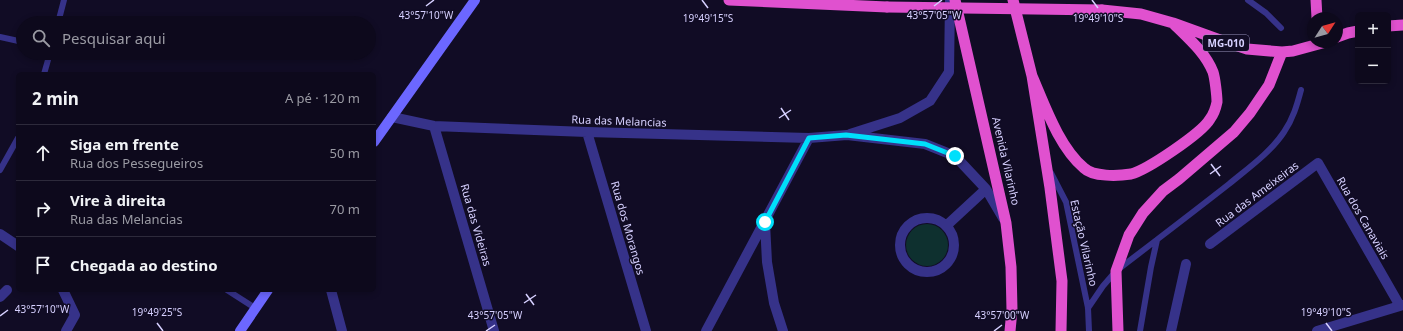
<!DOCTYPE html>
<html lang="pt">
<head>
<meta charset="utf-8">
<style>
	:root { --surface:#0d091c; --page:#161225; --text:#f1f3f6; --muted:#9a9aa3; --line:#2d2a3b }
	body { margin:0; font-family:"Noto Sans",sans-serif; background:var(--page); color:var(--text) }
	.controls { position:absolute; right:12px; top:12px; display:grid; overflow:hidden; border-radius:6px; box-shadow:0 2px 6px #0003 }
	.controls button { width:36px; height:36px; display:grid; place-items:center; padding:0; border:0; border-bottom:1px solid var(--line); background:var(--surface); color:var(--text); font:20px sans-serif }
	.compass { position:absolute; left:1307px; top:12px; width:36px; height:36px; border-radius:50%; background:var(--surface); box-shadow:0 2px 6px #0003; rotate:54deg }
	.stop { position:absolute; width:12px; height:12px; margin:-9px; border:3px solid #00dffb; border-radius:50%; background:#fff }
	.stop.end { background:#00dffb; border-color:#fff; box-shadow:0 1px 4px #0008 }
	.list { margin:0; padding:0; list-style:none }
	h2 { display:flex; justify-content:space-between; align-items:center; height:52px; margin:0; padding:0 16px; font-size:17px }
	h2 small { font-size:13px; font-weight:400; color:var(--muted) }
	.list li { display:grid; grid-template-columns:26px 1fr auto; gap:12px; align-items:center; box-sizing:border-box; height:56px; padding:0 16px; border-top:1px solid var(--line) }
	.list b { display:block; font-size:15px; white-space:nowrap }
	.list p { margin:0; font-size:13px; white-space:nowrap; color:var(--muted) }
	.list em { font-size:13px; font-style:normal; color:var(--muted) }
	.icon { flex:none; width:22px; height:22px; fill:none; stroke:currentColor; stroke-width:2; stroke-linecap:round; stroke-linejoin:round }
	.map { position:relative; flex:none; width:1403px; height:331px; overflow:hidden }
	.search { position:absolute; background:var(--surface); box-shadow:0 2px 6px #0003; left:16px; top:16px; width:360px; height:44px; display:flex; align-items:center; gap:10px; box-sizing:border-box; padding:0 14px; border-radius:22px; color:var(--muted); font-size:15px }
	.panel { position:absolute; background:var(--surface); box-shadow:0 2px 6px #0003; left:16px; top:72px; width:360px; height:220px; border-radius:6px }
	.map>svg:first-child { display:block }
	.green { fill:#0e302f }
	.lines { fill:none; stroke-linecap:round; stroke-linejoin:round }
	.service { stroke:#363289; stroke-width:6 }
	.minor { stroke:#363289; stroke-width:10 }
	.secondary { stroke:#6c67ff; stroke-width:10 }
	.trunk { stroke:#e051cf; stroke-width:11 }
	.trunk-bridge { stroke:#e051cf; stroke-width:11 }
	.route { stroke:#00dffb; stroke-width:5 }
	.ticks { fill:none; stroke:#d6d0ff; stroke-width:1.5 }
	.labels { text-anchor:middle; stroke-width:3; stroke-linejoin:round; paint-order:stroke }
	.shield { fill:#110c25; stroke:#9b95be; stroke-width:1 }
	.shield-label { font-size:10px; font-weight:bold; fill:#d6d0ff }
	.street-label { font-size:11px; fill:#d6d0ff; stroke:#110c25 }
	.ticks-label { font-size:10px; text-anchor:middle; fill:#d6d0ff; stroke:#110c25; stroke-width:3; stroke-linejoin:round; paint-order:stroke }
</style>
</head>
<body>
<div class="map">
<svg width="1403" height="331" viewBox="0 0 1403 331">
	<rect width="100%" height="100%" fill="#110c25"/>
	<path class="green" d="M906 245a21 21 0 1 1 42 0a21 21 0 1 1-42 0Z"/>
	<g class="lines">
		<path class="service" d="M 1248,0 L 1266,13 L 1281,28
			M 58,23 L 64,0
			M 0,37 L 23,42
			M 44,74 L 50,53
			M 0,170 L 18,138
			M 1051,173 L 1066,202 L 1088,308 L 1089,331
			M 227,290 L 255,308
			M 1088,308 L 1103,286 L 1116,271 C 1154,242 1192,213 1229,184 C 1247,169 1271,152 1284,132 C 1293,119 1297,105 1301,90
			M 1140,331 L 1151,267 L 1157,240"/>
		<path class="minor" d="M 392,117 L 434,126 L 587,132 L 809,138 L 847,135 L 925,144 L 955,156 L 986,189 L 1003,218
			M 434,126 L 494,331
			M 587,132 L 646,331
			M 850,134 L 900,118 L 930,101 L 949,72 L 950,0
			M900 245a27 27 0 1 1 54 0a27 27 0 1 1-54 0Z
			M 765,223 L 767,262 L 774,303 L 783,331
			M 946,226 L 986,189
			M 0,234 L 18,246
			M 1210,244 L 1318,163 L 1400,306
			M 63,290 L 75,315 L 66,331
			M 331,290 L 342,331
			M 0,297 L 7,290
			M 706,331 L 809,138
			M 1171,331 L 1186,264
			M 1317,331 L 1403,305"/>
		<path class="secondary" d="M 374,142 L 475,0
			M 240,331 L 268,290"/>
		<path class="trunk" d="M 729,0 L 887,7
			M 955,0 L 1006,223 L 1011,267 L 1012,310 L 1010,331
			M 1013,0 L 1032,76 L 1050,188 L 1062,281 L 1061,331
			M 1316,0 L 1317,18
			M 1102,10 L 1141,14 L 1173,23 L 1220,40 L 1247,49 L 1282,52 L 1293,51 L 1326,42
			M 1388,26 L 1403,25
			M 1337,37 L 1348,33 L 1358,31
			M 1032,76 C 1045,106 1059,147 1084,168 C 1093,177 1118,176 1131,174 C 1147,170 1202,133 1210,119 C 1213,115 1216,107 1217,102 C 1217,96 1215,78 1213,72 C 1205,52 1188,38 1173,23
			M 1118,331 L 1116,271 L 1129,235 L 1143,213 L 1163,191 L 1179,179 L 1234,132 L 1250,113 L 1269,85 L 1282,52"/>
		<path class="trunk-bridge" d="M 887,7 L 1102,10"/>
	</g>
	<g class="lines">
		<path class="route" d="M 765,222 L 809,138 L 846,135 L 925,144 L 955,156"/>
	</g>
	<path class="ticks" d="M 702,0 L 708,8M 1092,0 L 1098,8M 426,6 L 434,0M 934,6 L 942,0M 781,108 L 789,120M 779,118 L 791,110M 1211,164 L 1220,176M 1210,174 L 1221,166M 526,294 L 534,305M 524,303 L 536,295M 0,316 L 8,310M 157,323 L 163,331M 1326,323 L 1332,331M 486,331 L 495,325M 994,331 L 1002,325"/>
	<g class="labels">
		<rect class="shield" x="1203" y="35" width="46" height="16" rx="3"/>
		<g class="shield-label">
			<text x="1226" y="47">MG-010</text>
		</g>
		<g class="street-label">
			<text transform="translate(619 121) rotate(2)" y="4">Rua das Melancias</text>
			<text transform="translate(1006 161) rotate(77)" y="4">Avenida Vilarinho</text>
			<text transform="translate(1257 194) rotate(-37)" y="4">Rua das Ameixeiras</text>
			<text transform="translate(1363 218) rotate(60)" y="4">Rua dos Canaviais</text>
			<text transform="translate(476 225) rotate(74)" y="4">Rua das Videiras</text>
			<text transform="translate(628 228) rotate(74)" y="4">Rua dos Morangos</text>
			<text transform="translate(1084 243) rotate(77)" y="4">Estação Vilarinho</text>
		</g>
	</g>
	<g class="ticks-label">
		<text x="934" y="19">43°57'05"W</text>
		<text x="426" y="19">43°57'10"W</text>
		<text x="708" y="22">19°49'15"S</text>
		<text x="1098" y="22">19°49'10"S</text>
		<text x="42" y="313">43°57'10"W</text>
		<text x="157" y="316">19°49'25"S</text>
		<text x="1326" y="316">19°49'10"S</text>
		<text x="495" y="319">43°57'05"W</text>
		<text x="1002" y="319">43°57'00"W</text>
	</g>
</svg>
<div class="controls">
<button>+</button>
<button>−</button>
</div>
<svg class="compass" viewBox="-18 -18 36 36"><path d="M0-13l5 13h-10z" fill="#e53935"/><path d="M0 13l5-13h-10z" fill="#9a9aa3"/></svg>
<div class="stop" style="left:765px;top:222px"></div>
<div class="stop end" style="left:955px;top:156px"></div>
<div class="search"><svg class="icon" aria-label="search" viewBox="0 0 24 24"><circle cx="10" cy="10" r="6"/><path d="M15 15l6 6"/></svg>Pesquisar aqui</div>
<section class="panel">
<h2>2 min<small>A pé · 120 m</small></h2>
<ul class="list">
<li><svg class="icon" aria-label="ahead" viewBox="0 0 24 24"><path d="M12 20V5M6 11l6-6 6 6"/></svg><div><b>Siga em frente</b><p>Rua dos Pessegueiros</p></div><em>50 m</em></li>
<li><svg class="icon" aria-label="right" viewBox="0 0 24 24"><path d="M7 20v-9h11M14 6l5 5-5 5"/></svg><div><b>Vire à direita</b><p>Rua das Melancias</p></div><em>70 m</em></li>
<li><svg class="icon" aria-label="arrive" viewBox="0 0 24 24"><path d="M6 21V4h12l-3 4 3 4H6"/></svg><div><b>Chegada ao destino</b></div></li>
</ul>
</section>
</div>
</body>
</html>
